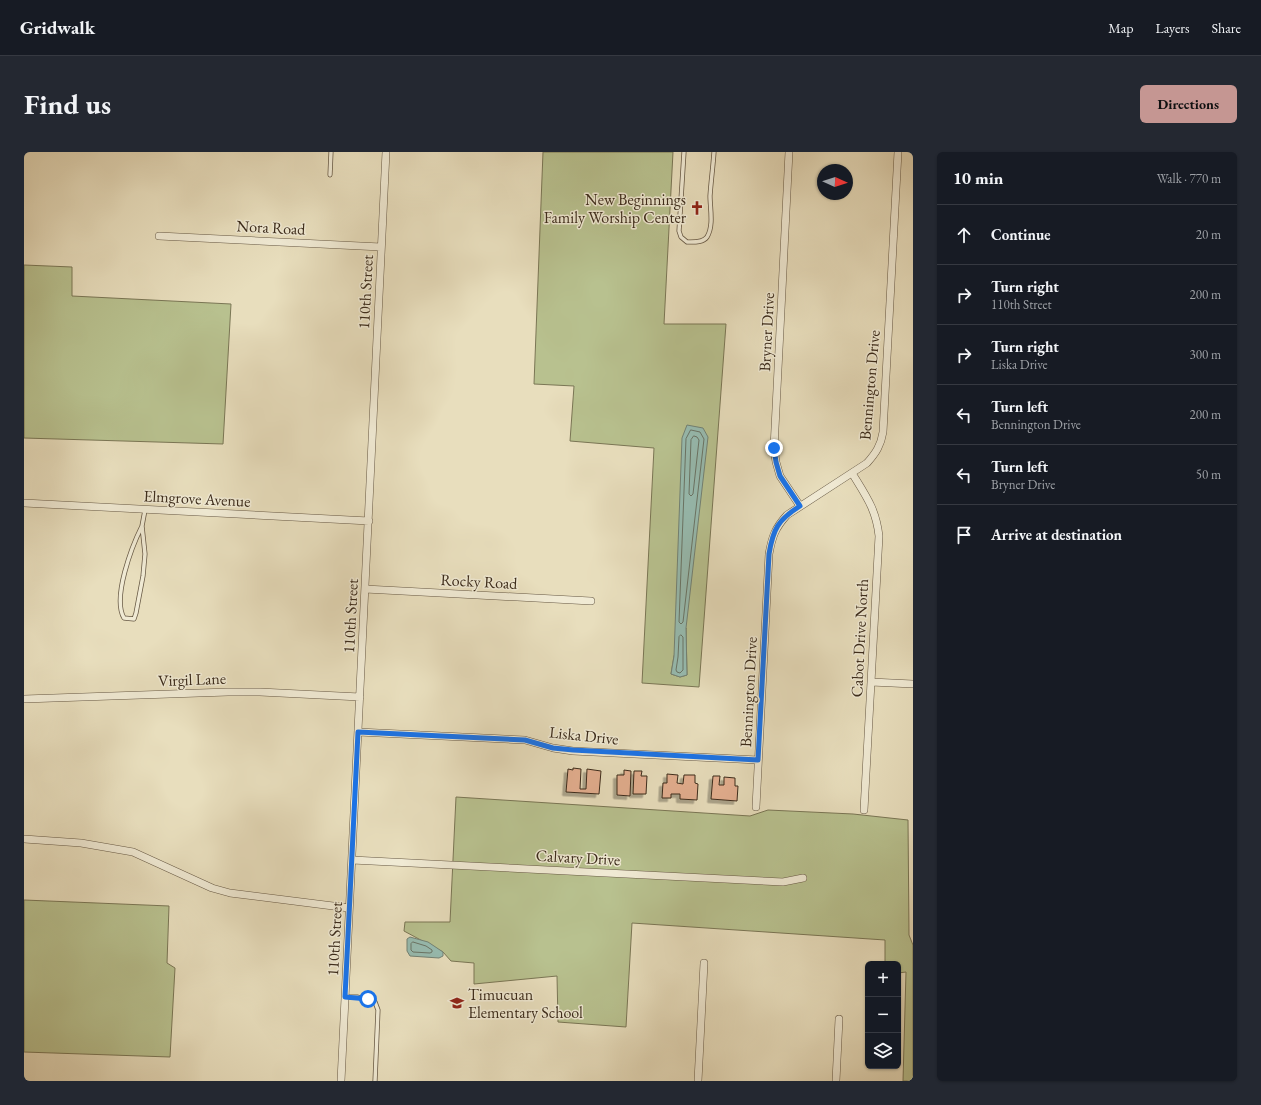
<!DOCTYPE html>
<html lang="en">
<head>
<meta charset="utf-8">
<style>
	:root { --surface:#171b24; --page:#242831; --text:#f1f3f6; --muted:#9ea1a6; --line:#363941; --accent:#c59692 }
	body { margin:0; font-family:"EB Garamond",serif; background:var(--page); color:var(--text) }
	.controls { position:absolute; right:12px; bottom:12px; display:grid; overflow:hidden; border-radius:6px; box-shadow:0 1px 3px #0004 }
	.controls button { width:36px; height:36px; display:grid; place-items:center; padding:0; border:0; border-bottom:1px solid var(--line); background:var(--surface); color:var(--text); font:20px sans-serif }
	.compass { position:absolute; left:793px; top:12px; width:36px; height:36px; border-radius:50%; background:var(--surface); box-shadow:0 1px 3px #0004; rotate:93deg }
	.stop { position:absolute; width:12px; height:12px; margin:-9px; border:3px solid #1a73e8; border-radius:50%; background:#fff }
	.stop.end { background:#1a73e8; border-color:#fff; box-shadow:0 1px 4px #0008 }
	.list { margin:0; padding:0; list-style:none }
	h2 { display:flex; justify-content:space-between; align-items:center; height:52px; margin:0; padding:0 16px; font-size:17px }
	h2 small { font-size:13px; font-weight:400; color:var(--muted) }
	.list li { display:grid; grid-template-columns:26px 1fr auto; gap:12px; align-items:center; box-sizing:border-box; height:60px; padding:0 16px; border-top:1px solid var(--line) }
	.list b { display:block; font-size:15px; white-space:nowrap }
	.list p { margin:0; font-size:13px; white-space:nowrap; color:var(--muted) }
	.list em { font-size:13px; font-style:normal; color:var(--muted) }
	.icon { flex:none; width:22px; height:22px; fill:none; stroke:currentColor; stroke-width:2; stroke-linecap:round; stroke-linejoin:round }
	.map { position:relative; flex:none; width:889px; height:929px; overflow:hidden; border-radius:6px }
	header { display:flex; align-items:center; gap:24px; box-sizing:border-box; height:56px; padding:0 20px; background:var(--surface); border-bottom:1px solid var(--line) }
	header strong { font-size:19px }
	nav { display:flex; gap:22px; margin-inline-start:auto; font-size:14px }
	.intro { display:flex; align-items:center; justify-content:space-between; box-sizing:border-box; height:96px; padding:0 24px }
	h1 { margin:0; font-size:28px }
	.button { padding:10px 18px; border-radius:6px; background:var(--accent); color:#111; font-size:14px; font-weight:700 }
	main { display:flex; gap:24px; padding:0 24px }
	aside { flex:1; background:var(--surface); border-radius:6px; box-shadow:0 1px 3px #0004 }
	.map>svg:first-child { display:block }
	.green { fill:#b8c18f; stroke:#7a7655; fill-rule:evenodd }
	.water { fill:#97bcb1; stroke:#728275 }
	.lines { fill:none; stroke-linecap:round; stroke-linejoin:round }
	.shore { stroke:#697466; stroke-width:1 }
	.building { fill:#e4af90; stroke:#3b2b1b; filter:url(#shadow) }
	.lane-casing { stroke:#665844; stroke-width:5 }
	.street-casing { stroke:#665844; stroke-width:8 }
	.lane { stroke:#f0ead4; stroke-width:3.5 }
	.street { stroke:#f0ead4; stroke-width:7 }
	.route { stroke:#1a73e8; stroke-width:5 }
	.labels { text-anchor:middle; stroke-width:3; stroke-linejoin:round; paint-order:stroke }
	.poi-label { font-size:16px; fill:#3b2b1b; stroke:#f0ead4; text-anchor:end }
	.street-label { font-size:16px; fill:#3b2b1b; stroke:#f0ead4 }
</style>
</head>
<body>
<header>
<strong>Gridwalk</strong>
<nav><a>Map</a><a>Layers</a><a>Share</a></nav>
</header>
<div class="intro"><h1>Find us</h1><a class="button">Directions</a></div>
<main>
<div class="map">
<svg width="889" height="929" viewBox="0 0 889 929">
	<defs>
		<filter id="shadow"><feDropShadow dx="-3.5" dy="3.5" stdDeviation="0" flood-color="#0004"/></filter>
	</defs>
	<rect width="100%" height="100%" fill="#e8debd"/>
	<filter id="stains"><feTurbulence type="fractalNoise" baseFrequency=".005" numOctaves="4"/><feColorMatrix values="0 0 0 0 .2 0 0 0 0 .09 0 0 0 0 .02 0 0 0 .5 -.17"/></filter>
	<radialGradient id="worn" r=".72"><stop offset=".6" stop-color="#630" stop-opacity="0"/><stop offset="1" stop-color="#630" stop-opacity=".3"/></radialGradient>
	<path class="green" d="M 519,0 L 649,0 L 640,172 L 702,172 L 675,535 L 618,531 L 630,296 L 546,289 L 550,234 L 510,232 ZM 662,476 L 663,523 L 656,525 L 647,522 L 650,504 Z
		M 0,113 L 48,115 L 48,144 L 207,152 L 199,292 L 0,286 Z
		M 432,645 L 726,664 L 744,658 L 829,662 L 884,668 L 885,783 L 889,793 L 889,929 L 879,929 L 882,820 L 874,821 L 874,812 L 861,812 L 861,788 L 608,771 L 602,875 L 534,870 L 533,824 L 450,832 L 450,811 L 427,809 L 419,800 L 380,779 L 381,770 L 426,770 Z
		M 0,748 L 145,754 L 143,811 L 151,816 L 146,905 L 0,900 Z"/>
	<path class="water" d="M 663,273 L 679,276 L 684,285 L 662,476 L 663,523 L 656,525 L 647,522 L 650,504 L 658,286 Z
		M 386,785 L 404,790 L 419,800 L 419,804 L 415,806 L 386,804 L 383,799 L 383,787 Z"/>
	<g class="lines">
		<path class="shore" d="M 667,278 L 676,280 L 680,287 L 659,470 L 657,472 L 655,470 L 662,287 Z
			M 670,284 L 673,285 L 675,288 L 669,342 L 667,344 L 665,342 L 667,288 Z
			M 657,483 L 659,485 L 659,518 L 656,521 L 653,520 L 652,518 L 654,505 L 655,485 Z
			M 389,790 L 402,794 L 408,798 L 408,800 L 406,801 L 389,800 L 387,798 L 387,792 Z"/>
	</g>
	<path class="building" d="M 549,616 L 557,617 L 556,637 L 562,637 L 563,617 L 577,619 L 575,642 L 542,640 L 544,617 L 549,618 Z
		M 600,618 L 607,619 L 606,644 L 593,643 L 593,623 L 600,623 Z
		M 610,619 L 618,619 L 617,624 L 623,624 L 622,642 L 609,642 Z
		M 643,622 L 654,623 L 653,631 L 659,632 L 660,623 L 671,623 L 671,631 L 674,632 L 673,648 L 656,647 L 656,642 L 647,642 L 647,646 L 638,646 L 639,631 L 643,631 Z
		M 689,624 L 696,624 L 695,633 L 700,633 L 700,625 L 711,626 L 711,634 L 714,634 L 713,649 L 687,647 Z"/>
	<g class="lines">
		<defs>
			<path id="lane" d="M 660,0 L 655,79 L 657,85 L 663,90 C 669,90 679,91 683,85 C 690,74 686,56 686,44 C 687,29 689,15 690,0
				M 306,23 L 307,0
				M 118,374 C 108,394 88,446 100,466 L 110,467 L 112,461 L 119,424 L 121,402 L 118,374 L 121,358
				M 321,845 L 333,845 L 351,850 L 354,858 L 351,929"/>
			<path id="street" d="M 765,0 L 750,296 L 752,310 L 756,324 L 776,354
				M 135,84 L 357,95
				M 828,321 C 842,344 852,357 855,384 L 840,658
				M 0,351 L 345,369
				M 341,437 L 567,449
				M 847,530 L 889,532
				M 0,547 L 204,540 L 236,540 L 336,545
				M 334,580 L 501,588 L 529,596 L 549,599 L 734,608
				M 732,655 L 745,402 C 748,385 751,376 763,363 L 843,311 C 852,301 857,293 859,280 L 874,0
				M 0,687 L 57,691 L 109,700 L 188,736 L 206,741 L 325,756
				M 328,708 L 759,730 L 779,726
				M 317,929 L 362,0
				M 674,929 L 680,811
				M 812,929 L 815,867"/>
		</defs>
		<use href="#lane" class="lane-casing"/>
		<use href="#street" class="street-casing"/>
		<use href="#lane" class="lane"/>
		<use href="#street" class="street"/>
	</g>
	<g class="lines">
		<path class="route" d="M 344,847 L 321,845 L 334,580 L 501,588 L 529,596 L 549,598 L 734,608 L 745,402 C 749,377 754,368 776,354 L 756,324 L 752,310 L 750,296"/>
	</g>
	<defs>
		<symbol id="church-bare" viewBox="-9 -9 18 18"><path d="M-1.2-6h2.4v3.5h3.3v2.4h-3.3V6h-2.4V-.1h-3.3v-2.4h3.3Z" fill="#8f2418" stroke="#f0ead4" stroke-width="2.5" paint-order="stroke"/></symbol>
		<symbol id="school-bare" viewBox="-9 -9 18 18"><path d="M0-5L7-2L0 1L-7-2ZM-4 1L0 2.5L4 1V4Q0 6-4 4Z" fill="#8f2418" stroke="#f0ead4" stroke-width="2.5" paint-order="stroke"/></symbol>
	</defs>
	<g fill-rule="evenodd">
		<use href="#church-bare" x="663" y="46" width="20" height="20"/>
		<use href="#school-bare" x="423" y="841" width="20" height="20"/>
	</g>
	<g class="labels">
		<g class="poi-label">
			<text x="662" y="53">New Beginnings<tspan x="662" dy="18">Family Worship Center</tspan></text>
			<text x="444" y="848" text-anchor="start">Timucuan<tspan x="444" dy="18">Elementary School</tspan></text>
		</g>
		<g class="street-label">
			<text transform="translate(247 75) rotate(3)" y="6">Nora Road</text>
			<text transform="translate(341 140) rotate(-87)" y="6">110th Street</text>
			<text transform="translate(742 180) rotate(-87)" y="6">Bryner Drive</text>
			<text transform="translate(845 233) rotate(-85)" y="6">Bennington Drive</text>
			<text transform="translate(173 346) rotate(3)" y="6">Elmgrove Avenue</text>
			<text transform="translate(455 429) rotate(3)" y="6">Rocky Road</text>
			<text transform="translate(326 464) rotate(-87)" y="6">110th Street</text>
			<text transform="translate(835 486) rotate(-87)" y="6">Cabot Drive North</text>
			<text transform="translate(168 527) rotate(-2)" y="6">Virgil Lane</text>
			<text transform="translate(724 540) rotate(-87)" y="6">Bennington Drive</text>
			<text transform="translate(560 583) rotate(6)" y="6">Liska Drive</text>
			<text transform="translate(554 705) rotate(3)" y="6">Calvary Drive</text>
			<text transform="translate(310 787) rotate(-87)" y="6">110th Street</text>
		</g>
	</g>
	<rect width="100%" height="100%" filter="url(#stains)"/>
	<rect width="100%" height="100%" fill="url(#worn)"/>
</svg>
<div class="controls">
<button>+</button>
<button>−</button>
<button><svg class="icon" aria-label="layers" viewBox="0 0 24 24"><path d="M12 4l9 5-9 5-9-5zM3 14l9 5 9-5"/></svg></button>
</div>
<svg class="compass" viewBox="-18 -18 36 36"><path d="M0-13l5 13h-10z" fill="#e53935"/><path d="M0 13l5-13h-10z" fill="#9ea1a6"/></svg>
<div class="stop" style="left:344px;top:847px"></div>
<div class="stop end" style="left:750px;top:296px"></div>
</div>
<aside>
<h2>10 min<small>Walk · 770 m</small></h2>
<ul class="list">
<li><svg class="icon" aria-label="ahead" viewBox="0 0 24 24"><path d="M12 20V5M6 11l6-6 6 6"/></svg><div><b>Continue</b></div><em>20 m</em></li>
<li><svg class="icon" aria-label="right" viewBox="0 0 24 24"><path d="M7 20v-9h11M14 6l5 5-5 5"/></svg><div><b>Turn right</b><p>110th Street</p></div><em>200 m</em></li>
<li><svg class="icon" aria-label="right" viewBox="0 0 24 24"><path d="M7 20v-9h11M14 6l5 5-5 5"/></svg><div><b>Turn right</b><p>Liska Drive</p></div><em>300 m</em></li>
<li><svg class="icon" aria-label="left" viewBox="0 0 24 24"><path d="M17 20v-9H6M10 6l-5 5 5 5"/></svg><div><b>Turn left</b><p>Bennington Drive</p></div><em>200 m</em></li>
<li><svg class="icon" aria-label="left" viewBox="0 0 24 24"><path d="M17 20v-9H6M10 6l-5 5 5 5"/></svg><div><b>Turn left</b><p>Bryner Drive</p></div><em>50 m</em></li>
<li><svg class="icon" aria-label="arrive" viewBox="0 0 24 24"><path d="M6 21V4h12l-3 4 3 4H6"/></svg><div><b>Arrive at destination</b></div></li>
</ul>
</aside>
</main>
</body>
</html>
